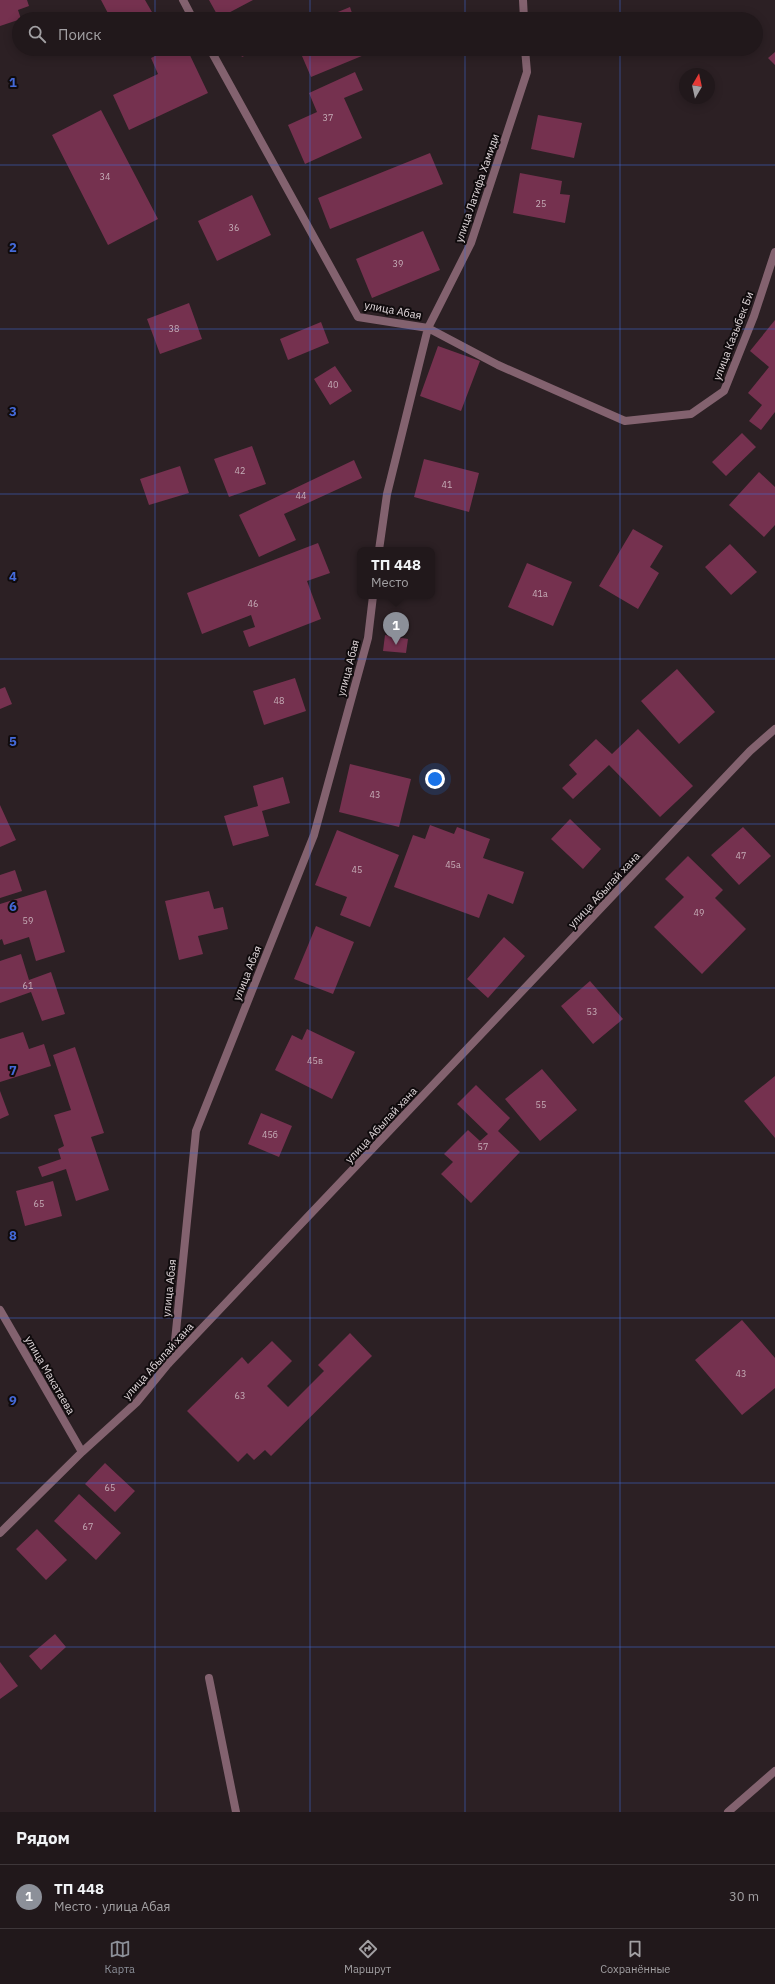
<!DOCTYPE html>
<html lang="ru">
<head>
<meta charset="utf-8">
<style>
	:root { --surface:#21181b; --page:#2d2528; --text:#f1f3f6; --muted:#a2a0a3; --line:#3e373a; --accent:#8c9099 }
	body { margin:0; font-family:"IBM Plex Sans",sans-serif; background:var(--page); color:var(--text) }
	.compass { position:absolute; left:679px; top:68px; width:36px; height:36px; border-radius:50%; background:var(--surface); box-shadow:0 2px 10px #0003; rotate:9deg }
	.you { position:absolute; left:435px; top:779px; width:14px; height:14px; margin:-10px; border:3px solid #fff; border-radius:50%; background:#1a73e8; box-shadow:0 0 0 6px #1a73e833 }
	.badge { display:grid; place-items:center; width:26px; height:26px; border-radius:50%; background:var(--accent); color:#fff; font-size:13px; font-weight:700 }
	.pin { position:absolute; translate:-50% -33px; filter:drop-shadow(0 1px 2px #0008) }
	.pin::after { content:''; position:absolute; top:21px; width:14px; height:12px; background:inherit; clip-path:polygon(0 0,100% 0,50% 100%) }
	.popup { position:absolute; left:357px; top:547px; width:78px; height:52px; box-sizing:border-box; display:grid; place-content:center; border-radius:8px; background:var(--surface); filter:drop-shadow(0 1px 3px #0005); font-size:13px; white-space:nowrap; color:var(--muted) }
	.popup b { font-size:15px; color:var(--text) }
	.popup::after { content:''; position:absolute; left:50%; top:100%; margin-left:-8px; border:8px solid transparent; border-top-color:var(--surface) }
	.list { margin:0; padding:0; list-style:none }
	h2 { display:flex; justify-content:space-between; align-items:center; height:52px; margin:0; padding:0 16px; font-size:17px }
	h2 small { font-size:13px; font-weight:400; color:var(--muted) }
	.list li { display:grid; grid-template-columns:26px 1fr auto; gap:12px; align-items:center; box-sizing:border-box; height:64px; padding:0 16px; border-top:1px solid var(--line) }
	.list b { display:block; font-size:15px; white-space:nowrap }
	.list p { margin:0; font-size:13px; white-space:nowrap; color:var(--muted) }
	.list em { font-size:13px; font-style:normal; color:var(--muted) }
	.icon { flex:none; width:22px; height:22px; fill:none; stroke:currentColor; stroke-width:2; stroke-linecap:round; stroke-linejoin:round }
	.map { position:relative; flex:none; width:775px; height:1812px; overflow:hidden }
	.search { position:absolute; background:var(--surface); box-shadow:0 2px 10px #0003; left:12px; right:12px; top:12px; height:44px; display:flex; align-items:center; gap:10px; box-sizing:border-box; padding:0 14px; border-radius:22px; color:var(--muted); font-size:15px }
	.sheet { height:116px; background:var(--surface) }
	nav { display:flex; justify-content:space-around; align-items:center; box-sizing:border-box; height:56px; border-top:1px solid var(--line); background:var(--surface); font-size:11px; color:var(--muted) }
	nav a { display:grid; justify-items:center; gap:2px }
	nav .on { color:var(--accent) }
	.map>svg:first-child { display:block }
	.building { fill:#75314f }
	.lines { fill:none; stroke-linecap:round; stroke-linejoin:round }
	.street { stroke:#83626f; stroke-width:8 }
	.grid { fill:none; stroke:#446ad9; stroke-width:1; stroke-opacity:0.55 }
	.labels { text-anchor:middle; stroke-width:4; stroke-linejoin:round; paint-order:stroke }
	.number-label { font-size:9px; fill:#c6aeb8 }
	.street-label { font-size:11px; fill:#e1d8db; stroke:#100b0d }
	.grid-label { font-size:13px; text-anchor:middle; font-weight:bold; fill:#446ad9; stroke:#100b0d; stroke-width:4; stroke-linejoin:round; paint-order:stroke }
</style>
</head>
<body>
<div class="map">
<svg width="775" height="1812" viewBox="0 0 775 1812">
	<rect width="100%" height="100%" fill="#2c2024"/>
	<path class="building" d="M 0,0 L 27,0 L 29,6 L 18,10 L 21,19 L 0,26 Z
		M 101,0 L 145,0 L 156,19 L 111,19 Z
		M 209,0 L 253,0 L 219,18 Z
		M 350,7 L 354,19 L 321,19 Z
		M 169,49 L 187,49 L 208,93 L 129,130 L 113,95 L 158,74 L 151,58 Z
		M 238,49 L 259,49 L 242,57 Z
		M 299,49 L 367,49 L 369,53 L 311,77 Z
		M 775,52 L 775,65 L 768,58 Z
		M 355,72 L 363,90 L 344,98 L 362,138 L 305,164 L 288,125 L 317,112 L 309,93 Z
		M 101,110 L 158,219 L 108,245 L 52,135 Z
		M 538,115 L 582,123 L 574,158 L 531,149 Z
		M 430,153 L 443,184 L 330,229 L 318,198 Z
		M 520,173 L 562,181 L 560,194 L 570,195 L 565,223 L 513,213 Z
		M 252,195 L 271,235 L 217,261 L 198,221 Z
		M 423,231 L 440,270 L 372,298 L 356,259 Z
		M 189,303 L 202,339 L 160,354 L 147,319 Z
		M 775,320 L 775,412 L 761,430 L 749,421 L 762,405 L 748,393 L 769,367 L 750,351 Z
		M 321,322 L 329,343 L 288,360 L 280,339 Z
		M 438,346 L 480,361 L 461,411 L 420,396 Z
		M 335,366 L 352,391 L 330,405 L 314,379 Z
		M 742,433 L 756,447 L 726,476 L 712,462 Z
		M 252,446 L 266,484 L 229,497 L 214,459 Z
		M 424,459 L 479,473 L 469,512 L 414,497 Z
		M 354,460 L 362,478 L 284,514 L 296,540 L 259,557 L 239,515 Z
		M 180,466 L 189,493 L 149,505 L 140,479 Z
		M 759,472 L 775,487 L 775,525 L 764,537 L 729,505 Z
		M 633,529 L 663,546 L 650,567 L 659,573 L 638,609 L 599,586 Z
		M 318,543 L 330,573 L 307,581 L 321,619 L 249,647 L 243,631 L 255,627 L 251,615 L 202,634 L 187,593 Z
		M 730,544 L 757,572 L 731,595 L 705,567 Z
		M 527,563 L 572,582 L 553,626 L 508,607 Z
		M 385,635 L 408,639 L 406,653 L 383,651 Z
		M 677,669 L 715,712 L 679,744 L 641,701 Z
		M 295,678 L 306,711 L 264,725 L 253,691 Z
		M 5,687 L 12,704 L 0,709 L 0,689 Z
		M 638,729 L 693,786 L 660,817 L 609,765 L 573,799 L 562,788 L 577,774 L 569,765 L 596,739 L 612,754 Z
		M 350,764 L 411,779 L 399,827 L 339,812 Z
		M 283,777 L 290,803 L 262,811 L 269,836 L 233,846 L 224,816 L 258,806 L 253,786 Z
		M 0,805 L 16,840 L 0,847 Z
		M 570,819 L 601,849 L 583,869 L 551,839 Z
		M 430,825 L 454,834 L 457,827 L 490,839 L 483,858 L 524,872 L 513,904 L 488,894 L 479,918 L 394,887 L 413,835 L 425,839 Z
		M 743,827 L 771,856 L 739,885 L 711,855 Z
		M 337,830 L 399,855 L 370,927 L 340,915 L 347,897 L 315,885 Z
		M 688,856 L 723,890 L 715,898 L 746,929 L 702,974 L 654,927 L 684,897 L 665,879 Z
		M 15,870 L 22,891 L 0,898 L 0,875 Z
		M 46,890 L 65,952 L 36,961 L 29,937 L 4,945 L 2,939 L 0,940 L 0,904 Z
		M 209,891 L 214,909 L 223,907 L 228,929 L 198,936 L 203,954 L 179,960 L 165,901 Z
		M 316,926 L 354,942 L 333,994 L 294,979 Z
		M 504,937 L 525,956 L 488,998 L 467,979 Z
		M 21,954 L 29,980 L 51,972 L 65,1014 L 42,1021 L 31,992 L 0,1003 L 0,961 Z
		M 590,981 L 623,1019 L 593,1044 L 561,1006 Z
		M 307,1029 L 355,1052 L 332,1099 L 275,1070 L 292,1035 L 302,1040 Z
		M 23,1032 L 29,1049 L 44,1044 L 51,1066 L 0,1082 L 0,1039 Z
		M 75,1047 L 104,1133 L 91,1137 L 109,1190 L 76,1201 L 66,1169 L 42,1177 L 38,1167 L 61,1159 L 58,1149 L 64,1146 L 54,1115 L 71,1110 L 53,1055 Z
		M 542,1069 L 577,1110 L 540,1141 L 505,1099 Z
		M 775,1076 L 775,1138 L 744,1101 Z
		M 476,1085 L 510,1118 L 498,1131 L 520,1152 L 471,1203 L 441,1174 L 453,1162 L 444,1154 L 468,1130 L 480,1141 L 488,1134 L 457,1104 Z
		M 0,1091 L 9,1115 L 0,1119 Z
		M 261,1113 L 292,1126 L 279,1157 L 248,1144 Z
		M 53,1181 L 62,1216 L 25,1226 L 16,1191 Z
		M 742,1320 L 775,1358 L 775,1388 L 742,1415 L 695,1360 Z
		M 350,1333 L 372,1356 L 271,1456 L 265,1450 L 254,1460 L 247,1453 L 238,1462 L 187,1411 L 242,1357 L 248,1364 L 272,1341 L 292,1361 L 267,1386 L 288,1407 L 324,1371 L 318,1365 Z
		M 105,1463 L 135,1491 L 115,1512 L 85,1484 Z
		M 79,1494 L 121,1533 L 96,1560 L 54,1521 Z
		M 37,1529 L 67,1560 L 46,1580 L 16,1549 Z
		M 55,1634 L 66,1647 L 41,1670 L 29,1656 Z
		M 0,1662 L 18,1686 L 0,1699 Z"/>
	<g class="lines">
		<path class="street" d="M 183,0 L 193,19
			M 523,0 L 524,19
			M 210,49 L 358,317 L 428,328 L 498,365 L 625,421 L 691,414 L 724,391 L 754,316 L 775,252
			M 379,550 L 387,494 L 428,328 L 471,243 L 527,72 L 525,49
			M 0,1310 L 82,1452
			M 169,1363 L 175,1341 L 196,1131 L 314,835 L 368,638 L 373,596
			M 0,1533 L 82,1452 L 137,1402 L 168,1364 L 750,751 L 775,729
			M 209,1678 L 236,1812
			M 728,1812 L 775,1771"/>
	</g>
	<path class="grid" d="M 155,0 L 155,19M 310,0 L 310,19M 465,0 L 465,19M 620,0 L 620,19M 155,49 L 155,1812M 310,49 L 310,1812M 465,49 L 465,1812M 620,49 L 620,1812M 0,165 L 775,165M 0,329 L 775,329M 0,494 L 775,494M 0,659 L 775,659M 0,824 L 775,824M 0,988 L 775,988M 0,1153 L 775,1153M 0,1318 L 775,1318M 0,1483 L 775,1483M 0,1647 L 775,1647"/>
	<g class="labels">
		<g class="number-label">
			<text x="328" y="121">37</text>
			<text x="105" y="180">34</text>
			<text x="541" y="207">25</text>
			<text x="234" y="231">36</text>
			<text x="398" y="267">39</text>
			<text x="174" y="332">38</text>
			<text x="333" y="388">40</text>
			<text x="240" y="474">42</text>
			<text x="447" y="488">41</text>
			<text x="301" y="499">44</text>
			<text x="540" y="597">41а</text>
			<text x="253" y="607">46</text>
			<text x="279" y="704">48</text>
			<text x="375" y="798">43</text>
			<text x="741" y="859">47</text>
			<text x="453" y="868">45а</text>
			<text x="357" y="873">45</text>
			<text x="699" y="916">49</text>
			<text x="28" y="924">59</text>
			<text x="28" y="989">61</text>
			<text x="592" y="1015">53</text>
			<text x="315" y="1064">45в</text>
			<text x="541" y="1108">55</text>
			<text x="270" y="1138">45б</text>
			<text x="483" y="1150">57</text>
			<text x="39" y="1207">65</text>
			<text x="741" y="1377">43</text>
			<text x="240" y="1399">63</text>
			<text x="110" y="1491">65</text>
			<text x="88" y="1530">67</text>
		</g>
		<g class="street-label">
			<text transform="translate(477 188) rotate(-71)" y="4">улица Латифа Хамиди</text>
			<text transform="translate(393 310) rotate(11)" y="4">улица Абая</text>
			<text transform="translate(733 336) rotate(-69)" y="4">улица Казыбек Би</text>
			<text transform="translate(348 668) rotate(-75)" y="4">улица Абая</text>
			<text transform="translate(604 890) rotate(-47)" y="4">улица Абылай хана</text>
			<text transform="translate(247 973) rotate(-68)" y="4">улица Абая</text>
			<text transform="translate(381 1125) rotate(-47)" y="4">улица Абылай хана</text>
			<text transform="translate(169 1288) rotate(-84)" y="4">улица Абая</text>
			<text transform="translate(158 1361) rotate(-48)" y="4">улица Абылай хана</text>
			<text transform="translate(50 1375) rotate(60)" y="4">улица Макатаева</text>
		</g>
	</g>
	<g class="grid-label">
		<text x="13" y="87">1</text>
		<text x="13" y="252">2</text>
		<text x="13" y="416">3</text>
		<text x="13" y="581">4</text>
		<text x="13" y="746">5</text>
		<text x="13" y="911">6</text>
		<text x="13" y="1075">7</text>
		<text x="13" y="1240">8</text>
		<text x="13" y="1405">9</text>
	</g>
</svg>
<svg class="compass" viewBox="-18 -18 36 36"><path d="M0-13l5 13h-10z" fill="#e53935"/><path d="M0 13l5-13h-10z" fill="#a2a0a3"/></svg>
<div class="you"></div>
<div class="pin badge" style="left:396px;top:645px">1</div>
<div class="popup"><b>ТП 448</b>Место</div>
<div class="search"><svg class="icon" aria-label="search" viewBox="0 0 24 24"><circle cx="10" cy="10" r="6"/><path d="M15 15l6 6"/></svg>Поиск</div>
</div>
<section class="sheet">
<h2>Рядом<small></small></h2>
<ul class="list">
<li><span class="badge">1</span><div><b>ТП 448</b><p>Место · улица Абая</p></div><em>30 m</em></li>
</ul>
</section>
<nav>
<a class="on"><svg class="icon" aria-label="map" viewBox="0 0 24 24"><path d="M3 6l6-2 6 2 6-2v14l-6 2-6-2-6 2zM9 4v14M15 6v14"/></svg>Карта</a>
<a><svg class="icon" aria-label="directions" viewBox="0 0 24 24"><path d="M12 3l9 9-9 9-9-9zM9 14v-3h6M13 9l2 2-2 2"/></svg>Маршрут</a>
<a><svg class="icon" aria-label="saved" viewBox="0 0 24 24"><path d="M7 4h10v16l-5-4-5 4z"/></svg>Сохранённые</a>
</nav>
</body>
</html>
